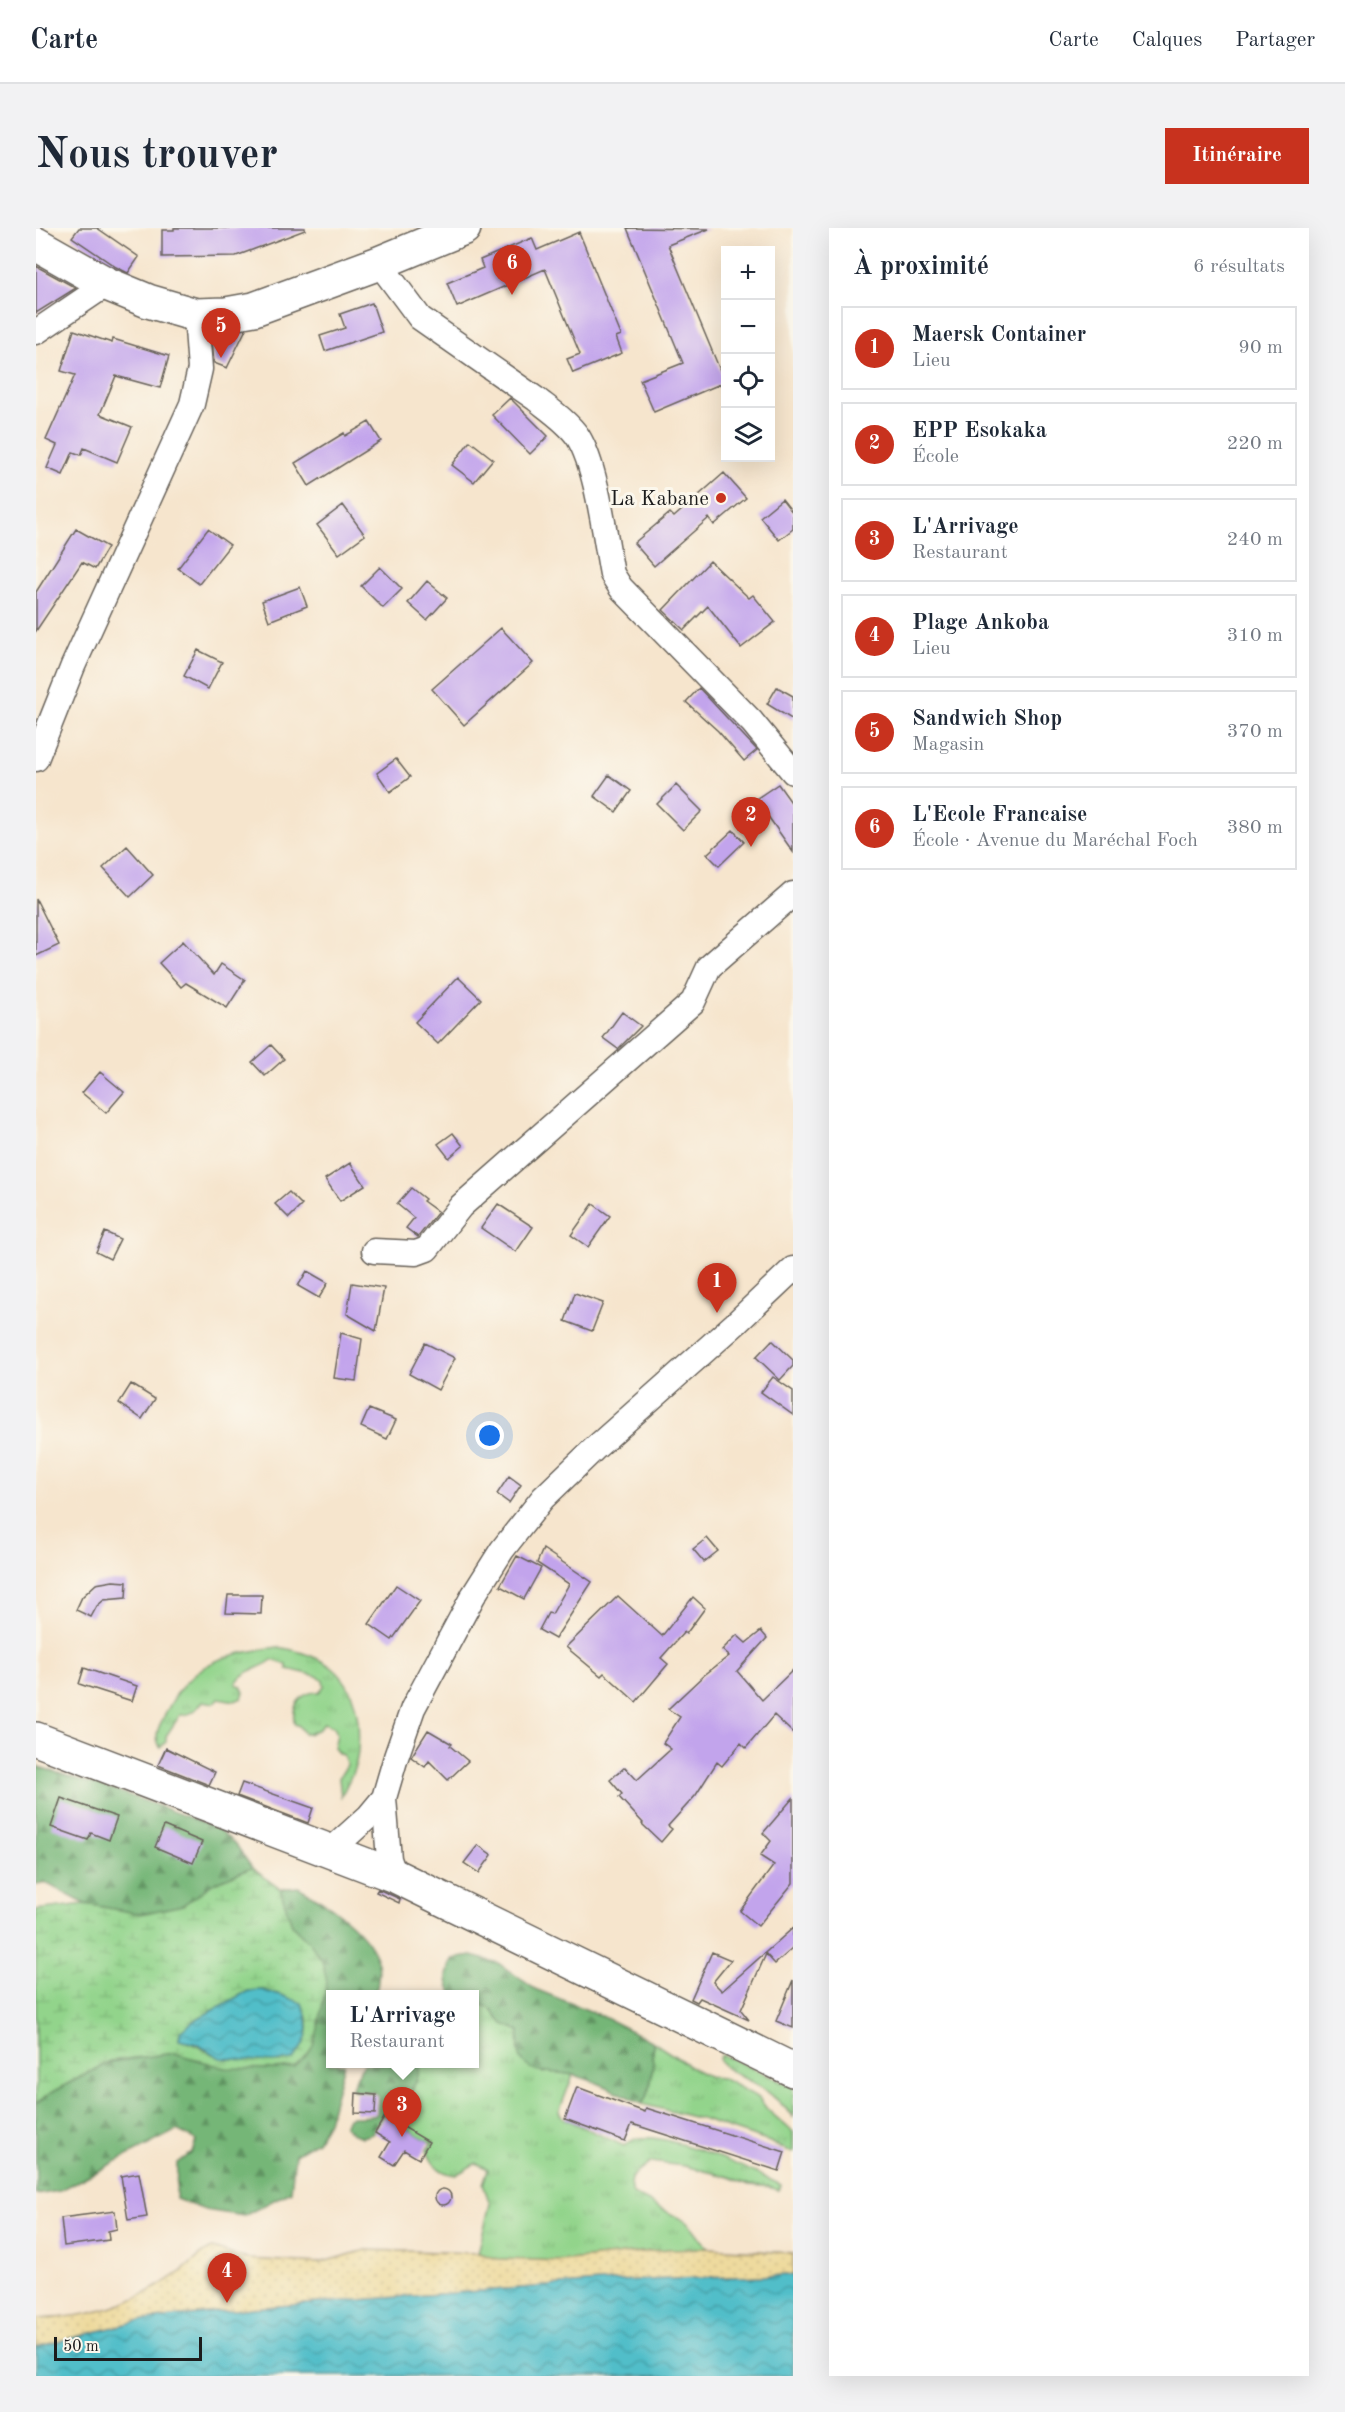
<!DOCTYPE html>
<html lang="fr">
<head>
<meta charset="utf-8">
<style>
	:root { --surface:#fff; --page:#f2f2f3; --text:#1f2937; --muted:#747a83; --line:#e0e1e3; --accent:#c8321e }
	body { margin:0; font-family:"Old Standard TT",serif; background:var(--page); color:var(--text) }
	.controls { position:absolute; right:18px; top:18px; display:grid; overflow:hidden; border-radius:0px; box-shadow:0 6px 24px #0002 }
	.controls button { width:54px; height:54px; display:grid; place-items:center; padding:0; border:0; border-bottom:2px solid var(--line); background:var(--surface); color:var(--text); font:30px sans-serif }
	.scale { position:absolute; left:18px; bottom:15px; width:148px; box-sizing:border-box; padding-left:6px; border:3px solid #1c1c1c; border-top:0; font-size:16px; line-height:21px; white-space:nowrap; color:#1c1c1c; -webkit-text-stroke:4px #fbf7ec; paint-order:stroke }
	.you { position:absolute; left:454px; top:1208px; width:21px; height:21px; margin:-15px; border:4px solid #fff; border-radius:50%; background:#1a73e8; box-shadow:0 0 0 9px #1a73e833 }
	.badge { display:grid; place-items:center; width:39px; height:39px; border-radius:50%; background:var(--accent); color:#fff; font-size:20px; font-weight:700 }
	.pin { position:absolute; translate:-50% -50px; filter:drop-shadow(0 2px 3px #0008) }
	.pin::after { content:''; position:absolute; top:32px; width:21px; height:18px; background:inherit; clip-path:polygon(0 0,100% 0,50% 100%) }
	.popup { position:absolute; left:290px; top:1762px; width:153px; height:78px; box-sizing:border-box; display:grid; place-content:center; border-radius:0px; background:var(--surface); filter:drop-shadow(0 2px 4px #0005); font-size:20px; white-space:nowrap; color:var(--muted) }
	.popup b { font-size:22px; color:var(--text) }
	.popup::after { content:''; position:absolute; left:50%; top:100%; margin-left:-12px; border:12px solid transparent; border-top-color:var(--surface) }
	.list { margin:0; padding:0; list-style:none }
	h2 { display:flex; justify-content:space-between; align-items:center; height:78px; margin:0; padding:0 24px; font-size:26px }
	h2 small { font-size:20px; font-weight:400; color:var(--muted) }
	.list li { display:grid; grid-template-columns:39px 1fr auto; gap:18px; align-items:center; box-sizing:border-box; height:84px; margin:0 12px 12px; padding:0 12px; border:2px solid var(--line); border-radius:0px }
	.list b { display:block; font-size:22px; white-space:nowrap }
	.list p { margin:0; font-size:20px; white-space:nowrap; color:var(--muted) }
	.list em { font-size:20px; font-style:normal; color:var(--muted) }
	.icon { flex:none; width:33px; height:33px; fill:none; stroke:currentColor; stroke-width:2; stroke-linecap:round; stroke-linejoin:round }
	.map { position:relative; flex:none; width:757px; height:2148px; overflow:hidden; border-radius:0px }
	header { display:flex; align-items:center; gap:36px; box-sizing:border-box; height:84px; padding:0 30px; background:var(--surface); border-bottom:2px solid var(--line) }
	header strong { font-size:28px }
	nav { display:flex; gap:33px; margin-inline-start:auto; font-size:21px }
	.intro { display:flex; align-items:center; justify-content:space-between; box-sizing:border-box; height:144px; padding:0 36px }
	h1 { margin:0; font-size:42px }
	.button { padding:15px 27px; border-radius:0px; background:var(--accent); color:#fff; font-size:21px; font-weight:700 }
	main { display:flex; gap:36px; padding:0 36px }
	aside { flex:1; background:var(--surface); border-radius:0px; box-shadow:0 6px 24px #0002 }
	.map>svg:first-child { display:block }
	.grass { fill:url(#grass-tufts); stroke:#577854; stroke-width:1.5 }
	.forest { fill:url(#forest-firs); stroke:#48694a; stroke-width:1.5 }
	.wetland { fill:url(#wetland-marsh); stroke:#577854; stroke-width:1.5; fill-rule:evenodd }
	.sand { fill:url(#sand-dots); stroke:#857b5d; stroke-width:1.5 }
	.water { fill:url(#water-waves); stroke:#366d72; stroke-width:1.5 }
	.building { fill:#c2a4ec }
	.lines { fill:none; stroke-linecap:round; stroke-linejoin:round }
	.street-casing { stroke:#68625a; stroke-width:27 }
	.secondary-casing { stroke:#68625a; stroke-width:36 }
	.street { stroke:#fff; stroke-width:24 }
	.secondary { stroke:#fff; stroke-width:33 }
	.poi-dot { fill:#c8321e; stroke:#fbf7ec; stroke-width:2 }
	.labels { text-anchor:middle; stroke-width:6; stroke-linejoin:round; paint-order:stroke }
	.poi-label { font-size:21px; fill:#1c1c1c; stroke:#fbf7ec; text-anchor:end }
</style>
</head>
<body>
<header>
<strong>Carte</strong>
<nav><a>Carte</a><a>Calques</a><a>Partager</a></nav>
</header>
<div class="intro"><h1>Nous trouver</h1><a class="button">Itinéraire</a></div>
<main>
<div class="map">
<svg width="757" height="2148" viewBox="0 0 757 2148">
	<defs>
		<pattern id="grass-tufts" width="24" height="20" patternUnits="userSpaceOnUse" patternTransform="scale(1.5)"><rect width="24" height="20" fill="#92d48b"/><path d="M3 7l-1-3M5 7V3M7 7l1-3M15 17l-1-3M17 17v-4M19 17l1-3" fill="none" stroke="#7db577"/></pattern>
		<pattern id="forest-firs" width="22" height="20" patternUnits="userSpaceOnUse" patternTransform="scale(1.5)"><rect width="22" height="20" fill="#75b677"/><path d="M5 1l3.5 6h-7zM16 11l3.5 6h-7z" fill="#5f9361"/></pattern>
		<pattern id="wetland-marsh" width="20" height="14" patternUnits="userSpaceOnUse" patternTransform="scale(1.5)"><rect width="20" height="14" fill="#92d48b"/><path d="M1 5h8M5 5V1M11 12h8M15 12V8" fill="none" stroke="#7db577"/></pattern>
		<pattern id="sand-dots" width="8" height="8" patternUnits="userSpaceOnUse" patternTransform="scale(1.5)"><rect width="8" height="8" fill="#eeda9e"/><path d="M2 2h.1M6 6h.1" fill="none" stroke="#ccba88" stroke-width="1.8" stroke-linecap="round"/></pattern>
		<pattern id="water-waves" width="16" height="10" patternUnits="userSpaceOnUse" patternTransform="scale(1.5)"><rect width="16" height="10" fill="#51bec9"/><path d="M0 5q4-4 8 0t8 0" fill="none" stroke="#429aa2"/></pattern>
	</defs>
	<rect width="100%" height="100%" fill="#fbf7ec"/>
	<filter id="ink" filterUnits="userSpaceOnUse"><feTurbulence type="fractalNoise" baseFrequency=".0167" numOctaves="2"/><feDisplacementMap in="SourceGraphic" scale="12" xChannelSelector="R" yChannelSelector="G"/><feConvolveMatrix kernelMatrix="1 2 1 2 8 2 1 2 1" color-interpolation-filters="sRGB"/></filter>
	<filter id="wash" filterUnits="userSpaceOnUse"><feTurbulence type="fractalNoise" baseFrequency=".008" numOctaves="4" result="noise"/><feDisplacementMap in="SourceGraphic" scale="24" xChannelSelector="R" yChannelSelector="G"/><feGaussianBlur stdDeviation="1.35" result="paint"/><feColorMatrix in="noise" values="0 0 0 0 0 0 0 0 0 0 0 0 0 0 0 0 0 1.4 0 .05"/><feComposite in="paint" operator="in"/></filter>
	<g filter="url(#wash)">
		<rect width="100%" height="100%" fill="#f6e5cd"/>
		<path class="grass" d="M 242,1419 C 288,1427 317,1444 322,1494 C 323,1507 323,1521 320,1535 C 317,1546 310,1558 305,1569 L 303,1550 L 311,1537 L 307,1527 L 303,1526 L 298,1520 L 301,1506 L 298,1499 L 288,1495 L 283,1501 L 272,1506 L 268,1505 L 262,1497 L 259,1497 C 254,1480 264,1463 283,1464 L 288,1458 L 287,1453 L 281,1448 L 251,1441 L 251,1437 L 236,1432 C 225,1441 206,1442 200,1456 L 205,1458 L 208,1464 L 206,1470 L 199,1473 L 183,1470 L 179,1475 L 167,1473 C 160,1482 156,1487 144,1487 L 130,1508 L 130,1514 L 124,1519 C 117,1507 124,1496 130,1485 C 154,1433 190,1426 242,1419 Z
			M 438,1772 L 455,1781 L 467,1796 L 484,1803 L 482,1814 L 507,1845 L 517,1843 L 537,1847 L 523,1884 L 527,1890 L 588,1918 C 593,1915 598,1910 604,1910 C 637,1906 715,1942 745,1957 L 743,1962 L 727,1958 L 713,1957 L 693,1949 L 648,1938 L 615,1934 L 595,1950 L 594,1957 L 597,1966 L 649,1993 L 657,2000 L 672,2020 L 633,2021 L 525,2033 L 462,2031 L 442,2025 L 454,1976 L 447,1956 L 452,1941 L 440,1935 L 420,1947 C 404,1945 396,1937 391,1922 L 397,1913 L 393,1914 L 349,1888 L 348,1885 L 359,1886 C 371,1872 383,1855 384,1836 L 438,1836 Z
			M 617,1814 L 660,1842 L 674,1849 L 686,1850 L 723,1870 L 731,1881 L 757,1904 L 757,1925 L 734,1914 L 665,1891 L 606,1876 C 618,1859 617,1834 617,1814 Z
			M 687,1827 L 757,1859 L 757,1889 C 747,1876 736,1866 721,1857 C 705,1847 693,1847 683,1831 L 684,1828 Z"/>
		<path class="forest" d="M 0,1538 L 90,1566 L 181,1600 L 201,1618 L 216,1640 L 178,1655 L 147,1677 L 105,1686 L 49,1676 L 8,1654 L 0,1657 Z
			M 262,1659 C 289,1673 335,1704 342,1736 C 344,1743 342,1753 341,1760 L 333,1766 L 294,1766 L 294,1836 L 308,1836 L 292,1894 L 281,1913 L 259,1926 L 255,1963 L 208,1988 L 169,1982 L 140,1971 L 141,1935 L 156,1925 L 160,1912 L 141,1902 L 23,1963 L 0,1967 L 0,1875 L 16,1864 L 74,1834 L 138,1825 L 190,1840 L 238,1841 L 258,1839 L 282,1801 L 284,1785 L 274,1715 L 256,1697 L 244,1661 Z
			M 436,1728 L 462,1735 L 499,1761 L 564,1787 L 617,1814 C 617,1834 618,1859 606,1876 C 584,1865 561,1853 537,1847 C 522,1843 504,1847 491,1838 C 480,1830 482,1815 484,1803 L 467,1796 L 455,1781 L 438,1772 L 438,1766 L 417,1766 C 408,1753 410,1746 417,1731 Z
			M 328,1836 L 384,1836 C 383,1855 371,1872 359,1886 L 348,1885 L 336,1906 L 326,1909 L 315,1905 L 308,1898 L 312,1890 C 321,1887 333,1891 341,1886 L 342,1868 L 340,1865 L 319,1863 L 316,1861 L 320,1847 Z"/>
		<path class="wetland" d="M 216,1640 L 244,1661 L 256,1697 L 274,1715 L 286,1733 L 291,1754 L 282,1801 L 277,1818 L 271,1827 L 258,1839 L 238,1841 L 190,1840 L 138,1825 L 74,1833 L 16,1864 L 0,1875 L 0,1682 L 49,1676 L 105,1686 L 147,1677 L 178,1655 ZM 226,1762 L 245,1767 L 272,1790 L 272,1803 L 267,1817 C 246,1821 202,1837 183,1829 C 167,1822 162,1816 143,1812 L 144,1804 L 159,1792 L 212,1763 Z"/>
		<path class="sand" d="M 176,2020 L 211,2031 L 283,2035 L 330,2022 L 442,2025 L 462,2031 L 525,2033 L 633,2021 L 672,2020 L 757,2025 L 757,2047 L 578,2053 L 216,2080 L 102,2093 L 0,2119 L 0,2091 C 55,2090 98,2077 143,2045 C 155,2037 163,2026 176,2020 Z"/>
		<path class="water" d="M 226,1762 L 245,1767 L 266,1775 C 276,1798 273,1813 256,1832 L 237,1834 L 184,1830 L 161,1816 L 143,1812 L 144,1804 L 159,1792 L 212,1763 Z
			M 757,2047 L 757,2148 L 0,2148 L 0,2119 L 102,2093 L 216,2080 L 578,2053 Z"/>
		<g id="blocks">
			<path class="building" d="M 43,0 L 61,0 L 103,29 L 92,45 L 80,39 L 36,9 Z
				M 138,0 L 269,0 L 269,2 L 200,28 L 126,29 L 126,2 L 138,2 Z
				M 591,0 L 673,1 L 632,17 L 689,154 L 618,184 L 604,152 L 647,135 Z
				M 543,4 L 585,107 L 580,109 L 586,125 L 537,145 L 531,131 L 544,126 L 509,41 L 421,79 L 411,55 L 447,40 L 444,32 L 496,10 L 501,22 Z
				M 0,38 L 40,60 L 0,85 Z
				M 336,75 L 346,104 L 289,123 L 284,108 L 309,100 L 304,86 Z
				M 210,101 L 191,140 L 178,135 L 176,112 L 181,105 Z
				M 38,102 L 76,115 L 77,111 L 133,128 L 124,160 L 80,148 L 64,186 L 96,199 L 81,234 L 48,220 L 45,227 L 37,224 L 27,247 L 11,240 L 21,217 L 10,212 L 39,147 L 25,143 Z
				M 474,170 L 512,208 L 494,226 L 456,187 Z
				M 333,194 L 345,213 L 273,258 L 259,235 L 308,205 L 309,208 Z
				M 434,213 L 457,231 L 438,254 L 416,237 Z
				M 688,245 L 710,270 L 678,297 L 673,290 L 618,338 L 598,315 L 634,285 L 638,289 Z
				M 746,271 L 757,285 L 757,301 L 743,312 L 724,289 Z
				M 307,277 L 329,307 L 303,326 L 281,297 Z
				M 40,301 L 72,319 L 59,341 L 46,334 L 0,403 L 0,364 Z
				M 172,301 L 194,317 L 163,356 L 142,340 Z
				M 674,333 L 713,370 L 717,367 L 739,394 L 705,420 L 672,378 L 648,402 L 627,382 Z
				M 344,339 L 366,361 L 347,380 L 325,358 Z
				M 391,353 L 411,370 L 391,392 L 372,375 Z
				M 264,359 L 271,378 L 233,393 L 226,373 Z
				M 465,400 L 497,435 L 428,497 L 396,461 Z
				M 162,422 L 186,434 L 172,461 L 148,448 Z
				M 741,459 L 757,468 L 757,492 L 731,476 Z
				M 663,460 L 721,522 L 708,533 L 682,503 L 650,474 Z
				M 360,531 L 374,549 L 354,564 L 341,545 Z
				M 573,547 L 595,563 L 580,584 L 558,568 Z
				M 742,556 L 757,577 L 757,624 L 720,571 Z
				M 640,557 L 666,583 L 647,602 L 621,576 Z
				M 697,602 L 708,614 L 683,638 L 671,626 Z
				M 91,618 L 117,647 L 94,669 L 67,640 Z
				M 0,671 L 23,717 L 0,728 Z
				M 147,713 L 178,747 L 185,736 L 209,752 L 191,780 L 150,755 L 145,759 L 123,735 Z
				M 422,749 L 445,771 L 402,816 L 379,794 Z
				M 586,784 L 605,798 L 582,821 L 567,810 Z
				M 235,817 L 248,831 L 229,848 L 216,834 Z
				M 64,844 L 88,864 L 70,885 L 46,865 Z
				M 417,905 L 427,918 L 413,930 L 402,916 Z
				M 314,935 L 329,957 L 304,973 L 289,951 Z
				M 375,960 L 389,971 L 387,973 L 402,984 L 382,1009 L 370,1000 L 378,990 L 361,976 Z
				M 253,964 L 266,977 L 253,990 L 239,976 Z
				M 462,976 L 497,999 L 480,1024 L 445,1000 Z
				M 557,976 L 574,988 L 552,1019 L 535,1007 Z
				M 69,1004 L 84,1011 L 74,1031 L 60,1024 Z
				M 271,1043 L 292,1055 L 283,1070 L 262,1058 Z
				M 316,1055 L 348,1060 L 340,1103 L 311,1086 Z
				M 539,1065 L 567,1075 L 556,1103 L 529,1093 Z
				M 305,1105 L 326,1111 L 320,1153 L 298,1150 Z
				M 736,1112 L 757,1132 L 757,1138 L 744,1152 L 720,1129 Z
				M 389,1115 L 419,1130 L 402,1162 L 373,1146 Z
				M 737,1149 L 757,1163 L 757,1187 L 725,1164 Z
				M 95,1156 L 119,1171 L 106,1191 L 83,1175 Z
				M 333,1181 L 360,1192 L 351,1211 L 325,1199 Z
				M 473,1248 L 485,1257 L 473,1275 L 461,1266 Z
				M 671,1310 L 682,1323 L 668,1334 L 657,1321 Z
				M 507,1321 L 556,1354 L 519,1411 L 503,1402 L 512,1385 L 516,1386 L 533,1356 L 501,1335 Z
				M 481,1328 L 505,1340 L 488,1371 L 464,1358 Z
				M 77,1353 L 91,1354 L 90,1370 L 68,1372 L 61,1378 L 55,1389 L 40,1382 L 46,1369 L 60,1356 Z
				M 360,1357 L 384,1373 L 356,1412 L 333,1396 Z
				M 192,1367 L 226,1367 L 225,1386 L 190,1385 Z
				M 582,1368 L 626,1408 L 657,1369 L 669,1380 L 650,1406 L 648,1404 L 625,1430 L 632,1436 L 600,1474 L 568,1445 L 565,1448 L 530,1419 Z
				M 725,1403 L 731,1410 L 701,1443 L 726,1472 L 757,1442 L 757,1505 L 738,1487 L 710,1520 L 705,1515 L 686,1538 L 681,1534 L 660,1567 L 632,1598 L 636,1601 L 625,1614 L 606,1596 L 607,1595 L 583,1569 L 586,1566 L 574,1552 L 589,1539 L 601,1552 L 635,1521 L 627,1515 L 644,1489 L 632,1481 L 667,1448 L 693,1428 L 686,1422 L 701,1407 L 710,1415 Z
				M 48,1440 L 101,1458 L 96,1473 L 43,1456 Z
				M 392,1502 L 416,1516 L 414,1518 L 432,1533 L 412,1552 L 393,1533 L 389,1539 L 375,1529 Z
				M 130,1520 L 179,1544 L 173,1557 L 122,1537 Z
				M 206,1555 L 277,1580 L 272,1595 L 201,1568 Z
				M 25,1570 L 81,1589 L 73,1612 L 55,1605 L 52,1612 L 15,1599 Z
				M 757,1570 L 757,1655 L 722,1698 L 704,1683 L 738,1637 L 724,1628 L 735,1613 L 727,1605 Z
				M 128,1598 L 166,1614 L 157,1635 L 119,1619 Z
				M 442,1617 L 456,1627 L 443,1645 L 428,1635 Z
				M 342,1661 L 364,1671 L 363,1675 L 340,1664 Z
				M 757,1700 L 757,1720 L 739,1736 L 730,1726 L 705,1782 L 713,1792 L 664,1770 L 661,1774 L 655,1771 L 676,1724 L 695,1732 L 677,1754 L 686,1763 Z
				M 757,1752 L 757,1800 L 740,1793 Z
				M 541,1859 L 609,1884 L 610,1880 L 749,1924 L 743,1943 L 596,1896 L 589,1913 L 529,1891 Z
				M 320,1865 L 340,1867 L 339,1886 L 319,1885 Z
				M 349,1888 L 393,1914 L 383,1931 L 368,1922 L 358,1937 L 345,1929 L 354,1914 L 339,1905 Z
				M 103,1945 L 111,1989 L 92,1992 L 85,1948 Z
				M399 1969a8 8 0 1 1 16 0a8 8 0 1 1-16 0Z
				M 79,1983 L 81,2001 L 72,2003 L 73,2012 L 28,2018 L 25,1990 Z"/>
		</g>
	</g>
	<g filter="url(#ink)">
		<use href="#blocks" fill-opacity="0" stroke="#68625a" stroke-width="1.5"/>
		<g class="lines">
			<defs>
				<path id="street" d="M 343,35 L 384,90 L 500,171 C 514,182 532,194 542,209 C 561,239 569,310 576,346 L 585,360 L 716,494 L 757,544
					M 0,104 L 71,56
					M 0,531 L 37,438 L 156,176 L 164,141 L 160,87
					M 338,1023 L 380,1025 L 391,1021 L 425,978 L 657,774 L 673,739 L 757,666
					M 293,1624 L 333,1588 L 348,1570
					M 359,1648 L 353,1631 L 348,1570 L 360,1529 L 377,1480 L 437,1368 L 466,1322 L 507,1270 L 558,1221 L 699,1096 L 757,1041"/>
				<path id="secondary" d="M 0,16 L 71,56 L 112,73 L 160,87 L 190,86 L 218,81 L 343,35 L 428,0
					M 0,1511 L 359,1648 L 757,1842"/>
			</defs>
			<use href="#street" class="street-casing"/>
			<use href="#secondary" class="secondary-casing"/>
			<use href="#street" class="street"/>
			<use href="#secondary" class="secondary"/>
		</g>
	</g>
	<circle class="poi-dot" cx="685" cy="270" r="6"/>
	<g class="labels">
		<g class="poi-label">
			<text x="673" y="277">La Kabane</text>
		</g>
	</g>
</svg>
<div class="controls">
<button>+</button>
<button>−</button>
<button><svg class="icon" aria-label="locate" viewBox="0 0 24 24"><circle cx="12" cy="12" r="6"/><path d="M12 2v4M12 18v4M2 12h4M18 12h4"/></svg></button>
<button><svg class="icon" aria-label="layers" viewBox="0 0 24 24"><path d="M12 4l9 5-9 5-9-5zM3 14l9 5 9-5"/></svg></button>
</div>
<div class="scale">50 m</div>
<div class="you"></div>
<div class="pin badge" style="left:681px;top:1085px">1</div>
<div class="pin badge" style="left:715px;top:619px">2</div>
<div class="pin badge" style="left:366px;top:1909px">3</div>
<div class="popup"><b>L'Arrivage</b>Restaurant</div>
<div class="pin badge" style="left:191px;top:2075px">4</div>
<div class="pin badge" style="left:185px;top:130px">5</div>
<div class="pin badge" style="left:476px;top:67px">6</div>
</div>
<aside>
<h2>À proximité<small>6 résultats</small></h2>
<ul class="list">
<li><span class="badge">1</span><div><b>Maersk Container</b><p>Lieu</p></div><em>90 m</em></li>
<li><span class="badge">2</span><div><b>EPP Esokaka</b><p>École</p></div><em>220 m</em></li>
<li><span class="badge">3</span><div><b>L'Arrivage</b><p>Restaurant</p></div><em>240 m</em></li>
<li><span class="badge">4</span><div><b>Plage Ankoba</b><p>Lieu</p></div><em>310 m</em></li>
<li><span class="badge">5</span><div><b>Sandwich Shop</b><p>Magasin</p></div><em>370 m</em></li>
<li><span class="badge">6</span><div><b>L'Ecole Francaise</b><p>École · Avenue du Maréchal Foch</p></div><em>380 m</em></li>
</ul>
</aside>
</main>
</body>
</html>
